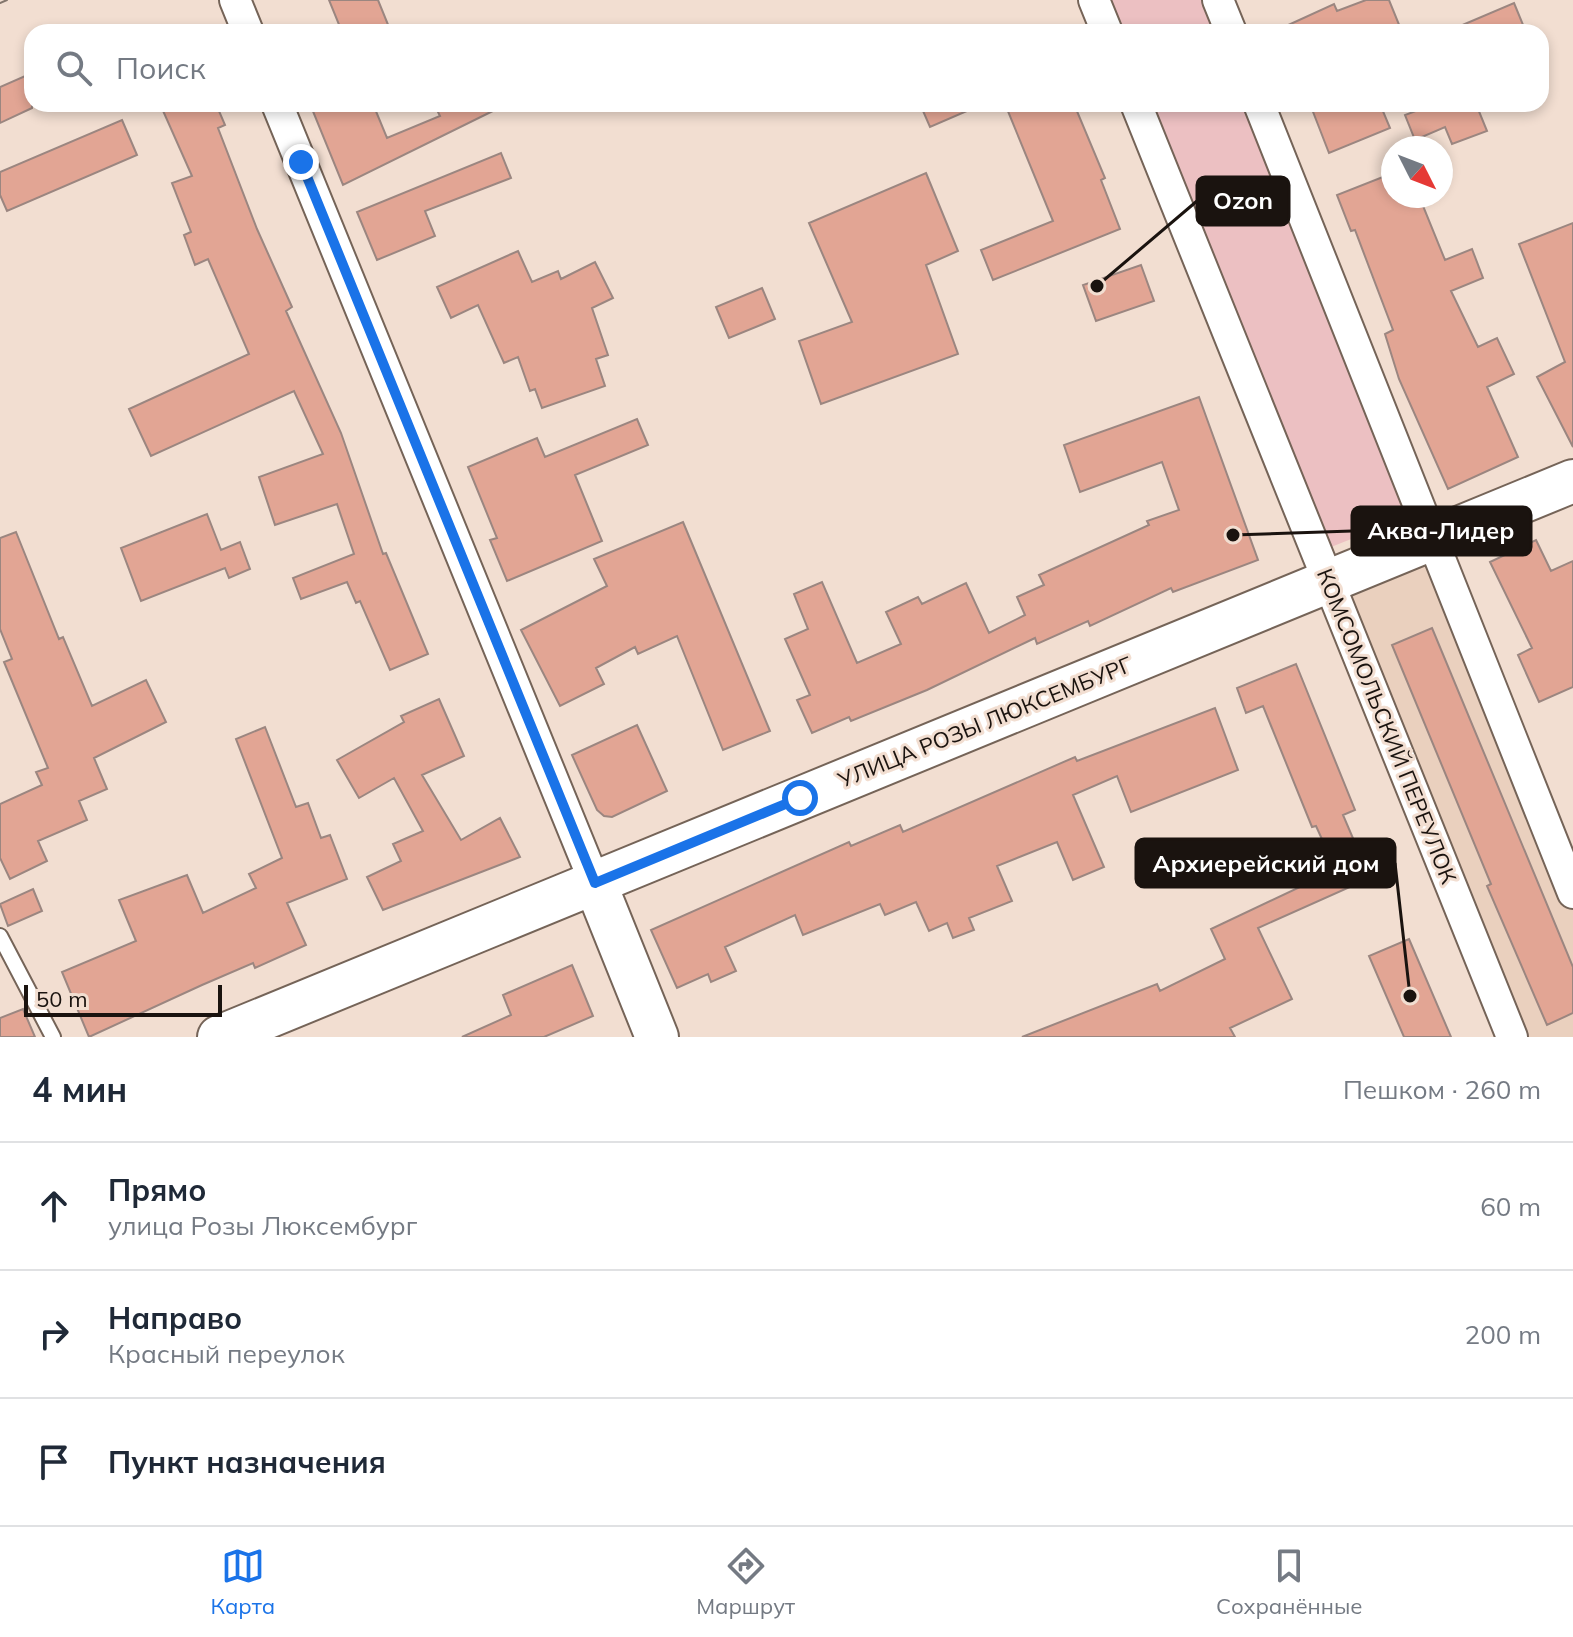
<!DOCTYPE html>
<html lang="ru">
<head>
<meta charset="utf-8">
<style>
	:root { --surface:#fff; --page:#f6f6f7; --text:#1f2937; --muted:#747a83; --line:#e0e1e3; --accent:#1a73e8 }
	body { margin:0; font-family:Mulish,sans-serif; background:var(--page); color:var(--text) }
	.compass { position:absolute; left:1381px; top:136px; width:72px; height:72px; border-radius:50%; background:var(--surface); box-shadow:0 4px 12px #0003; rotate:132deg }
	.scale { position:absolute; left:24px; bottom:20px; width:198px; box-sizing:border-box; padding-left:8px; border:4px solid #1a130f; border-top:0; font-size:22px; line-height:28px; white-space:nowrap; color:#1a130f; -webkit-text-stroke:6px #f2ded1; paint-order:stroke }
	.stop { position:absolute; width:24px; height:24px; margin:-18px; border:6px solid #1a73e8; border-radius:50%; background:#fff }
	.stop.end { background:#1a73e8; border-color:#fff; box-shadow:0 2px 8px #0008 }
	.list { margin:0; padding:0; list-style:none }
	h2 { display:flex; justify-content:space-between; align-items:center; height:104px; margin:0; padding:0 32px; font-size:34px }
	h2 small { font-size:26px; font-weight:400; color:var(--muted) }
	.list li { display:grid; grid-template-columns:52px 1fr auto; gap:24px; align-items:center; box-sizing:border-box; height:128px; padding:0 32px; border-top:2px solid var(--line) }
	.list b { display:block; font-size:30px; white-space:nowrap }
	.list p { margin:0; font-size:26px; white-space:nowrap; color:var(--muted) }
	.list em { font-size:26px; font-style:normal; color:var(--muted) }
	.icon { flex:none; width:44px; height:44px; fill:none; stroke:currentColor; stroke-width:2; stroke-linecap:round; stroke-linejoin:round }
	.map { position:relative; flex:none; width:1573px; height:1037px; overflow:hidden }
	.search { position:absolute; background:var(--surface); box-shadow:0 4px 12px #0003; left:24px; right:24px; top:24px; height:88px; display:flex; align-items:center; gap:20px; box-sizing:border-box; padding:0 28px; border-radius:24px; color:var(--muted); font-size:30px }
	.sheet { height:488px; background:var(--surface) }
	nav { display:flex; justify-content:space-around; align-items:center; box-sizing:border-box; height:112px; border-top:2px solid var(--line); background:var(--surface); font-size:22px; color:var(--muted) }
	nav a { display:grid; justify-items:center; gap:4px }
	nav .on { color:var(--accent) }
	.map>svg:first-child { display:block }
	.built { fill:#ead0be }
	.green { fill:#ecc0c2 }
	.building { fill:#e2a594; stroke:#9b8680; stroke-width:2 }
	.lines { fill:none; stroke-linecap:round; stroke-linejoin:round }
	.lane-casing { stroke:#756458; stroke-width:18 }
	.street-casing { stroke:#756458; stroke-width:34 }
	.secondary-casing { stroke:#756458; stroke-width:46 }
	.lane { stroke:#fff; stroke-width:14 }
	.street { stroke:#fff; stroke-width:30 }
	.secondary { stroke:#fff; stroke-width:42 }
	.tram { stroke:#83766d; stroke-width:2 }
	.route { stroke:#1a73e8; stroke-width:10 }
	.labels { text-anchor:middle; stroke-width:6; stroke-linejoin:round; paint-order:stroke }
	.street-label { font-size:22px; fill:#1a130f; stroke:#f2ded1 }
	.leader { fill:none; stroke:#1a130f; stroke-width:3 }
	.callout-dot { fill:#1a130f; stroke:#f2ded1; stroke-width:3 }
	.callout { fill:#1a130f; stroke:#1a130f; stroke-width:3 }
	.callout-label { font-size:24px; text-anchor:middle; font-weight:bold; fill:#fff }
</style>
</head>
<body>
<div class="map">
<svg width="1573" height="1037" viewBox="0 0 1573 1037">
	<rect width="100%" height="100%" fill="#f2ded1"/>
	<path class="built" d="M 1432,538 L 1573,893 L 1573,1037 L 1512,1037 L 1329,581 Z"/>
	<path class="green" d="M 1107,0 L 1206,0 L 1219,32 L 1120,32 Z
		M 1148,104 L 1247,104 L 1412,515 L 1326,549 Z"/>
	<path class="building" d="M 329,0 L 378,0 L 391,32 L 342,32 Z
		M 1366,0 L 1389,0 L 1402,32 L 1273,32 L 1334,4 L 1337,11 Z
		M 1514,3 L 1526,32 L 1446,32 Z
		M 32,73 L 32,108 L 0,123 L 0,87 Z
		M 160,104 L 216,104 L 225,125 L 218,128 L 257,229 L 292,307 L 286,311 L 341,433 L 383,554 L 386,553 L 428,654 L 390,670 L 360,601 L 356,603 L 347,582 L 301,599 L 293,578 L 354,554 L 337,504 L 275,525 L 259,477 L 323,454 L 294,391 L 151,456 L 129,409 L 249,354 L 208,259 L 195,265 L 184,235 L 191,232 L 172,183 L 192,176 Z
		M 310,104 L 373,104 L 387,138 L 440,116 L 434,104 L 507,104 L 343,185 Z
		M 920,104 L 983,104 L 930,127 Z
		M 1005,104 L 1074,104 L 1105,178 L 1101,180 L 1120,229 L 993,280 L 981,250 L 1053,221 Z
		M 1310,104 L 1380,104 L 1390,128 L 1329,153 Z
		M 1434,104 L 1476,104 L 1487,131 L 1452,144 L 1445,127 L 1415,140 L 1405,115 Z
		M 122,120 L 137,155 L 7,211 L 0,195 L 0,172 Z
		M 501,153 L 511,178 L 425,211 L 435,236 L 377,260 L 357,212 Z
		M 926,173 L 958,251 L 926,265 L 958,354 L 821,404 L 799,341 L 852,322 L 809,223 Z
		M 1393,173 L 1393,196 L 1419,196 L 1445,260 L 1472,249 L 1483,278 L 1451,291 L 1478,347 L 1497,338 L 1514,374 L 1487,387 L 1518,457 L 1448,489 L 1399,379 L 1385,334 L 1393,330 L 1355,230 L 1351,231 L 1337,195 Z
		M 1573,223 L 1573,447 L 1537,377 L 1565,362 L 1519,244 Z
		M 518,251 L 532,282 L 558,271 L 561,279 L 595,262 L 613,298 L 592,308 L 608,355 L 596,359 L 605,386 L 542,408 L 535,389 L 530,391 L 518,357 L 504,363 L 478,305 L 451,318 L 437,287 Z
		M 1141,265 L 1154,301 L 1096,321 L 1083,285 Z
		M 762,288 L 775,319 L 729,338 L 716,307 Z
		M 1199,397 L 1258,560 L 1173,592 L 1171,588 L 1090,626 L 1088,621 L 1037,644 L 1035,638 L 927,690 L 851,721 L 849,717 L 812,733 L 797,700 L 810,695 L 785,639 L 808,629 L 794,594 L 822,582 L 857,663 L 901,644 L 886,612 L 918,597 L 922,604 L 966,583 L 989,633 L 1025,615 L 1017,597 L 1044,585 L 1039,575 L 1149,525 L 1147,521 L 1179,510 L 1162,462 L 1080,492 L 1064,445 Z
		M 637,419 L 648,445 L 575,475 L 602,541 L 507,581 L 490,540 L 497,538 L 468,467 L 537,438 L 545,457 Z
		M 207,514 L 221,550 L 240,542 L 250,569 L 229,578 L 225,568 L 141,601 L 121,548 Z
		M 683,522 L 770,731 L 723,750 L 677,636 L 638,654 L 635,647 L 596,668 L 604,684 L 560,706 L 521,630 L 607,586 L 594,559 Z
		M 16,532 L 59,639 L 63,637 L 92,706 L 146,680 L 166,722 L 94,758 L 107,789 L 79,801 L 87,820 L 38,841 L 47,861 L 10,879 L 0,858 L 0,804 L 42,785 L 36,772 L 48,768 L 4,662 L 12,659 L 0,629 L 0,538 Z
		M 1536,540 L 1551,571 L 1573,561 L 1573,687 L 1539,702 L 1518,655 L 1532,648 L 1490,562 Z
		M 1432,628 L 1573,967 L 1573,1013 L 1547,1025 L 1487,886 L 1491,884 L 1392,645 Z
		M 1296,664 L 1355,810 L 1343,815 L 1370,878 L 1258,928 L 1292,999 L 1230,1028 L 1235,1037 L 1022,1037 L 1157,984 L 1160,991 L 1225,959 L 1211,929 L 1336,870 L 1316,826 L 1312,827 L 1263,706 L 1246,713 L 1237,688 Z
		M 439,699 L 464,756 L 422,775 L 461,840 L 500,818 L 520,857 L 383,910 L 367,877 L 401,861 L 393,844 L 423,831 L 394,778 L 359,798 L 337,760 L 404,722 L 401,716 Z
		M 1215,708 L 1238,770 L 1131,812 L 1117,776 L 1073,795 L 1104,867 L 1073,880 L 1057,842 L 997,866 L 1012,901 L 969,918 L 974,930 L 953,938 L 947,923 L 929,931 L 916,902 L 885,915 L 880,904 L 803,935 L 795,915 L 725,947 L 736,971 L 711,982 L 708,974 L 677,988 L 651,930 L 849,842 L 851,846 L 900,825 L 903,832 L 1075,757 L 1077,761 Z
		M 637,725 L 667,791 L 612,817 L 604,816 L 597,810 L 572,755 Z
		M 265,727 L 296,807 L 308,803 L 321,838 L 330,835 L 347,879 L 287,903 L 306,945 L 255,968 L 253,963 L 202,985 L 89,1037 L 62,972 L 136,941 L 119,900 L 187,875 L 203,913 L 256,888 L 249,874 L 282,858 L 236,739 Z
		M 33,889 L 42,911 L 8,926 L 0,904 Z
		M 1409,939 L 1451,1037 L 1404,1037 L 1369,956 Z
		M 572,965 L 593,1016 L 544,1037 L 462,1037 L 511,1015 L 503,995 Z
		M 23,1009 L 35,1037 L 0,1037 L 0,1018 Z"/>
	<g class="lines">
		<defs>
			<path id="lane" d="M 0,936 L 53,1037"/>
			<path id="street" d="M 235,0 L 248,32
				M 1094,0 L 1107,32
				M 1218,0 L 1231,32
				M 277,104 L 595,883
				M 1136,104 L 1512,1037
				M 1259,104 L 1573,893"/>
			<path id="secondary" d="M 595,883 L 657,1037
				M 219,1037 L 1573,481"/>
		</defs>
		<use href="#lane" class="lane-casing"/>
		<use href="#street" class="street-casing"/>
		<use href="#secondary" class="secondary-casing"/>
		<use href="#lane" class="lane"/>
		<use href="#street" class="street"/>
		<use href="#secondary" class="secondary"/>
		<path class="tram" d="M 0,3 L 7,0"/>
	</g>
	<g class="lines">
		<path class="route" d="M 301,162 L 595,883 L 800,798"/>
	</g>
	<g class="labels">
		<g class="street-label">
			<text transform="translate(985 722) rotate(-22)" y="8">УЛИЦА РОЗЫ ЛЮКСЕМБУРГ</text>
			<text transform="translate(1387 726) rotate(68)" y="8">КОМСОМОЛЬСКИЙ ПЕРЕУЛОК</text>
		</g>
	</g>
	<path class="leader" d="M1097 286L1197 201M1233 535L1352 531M1410 996L1395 863"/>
	<g class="callout-dot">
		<circle cx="1097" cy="286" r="8"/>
		<circle cx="1233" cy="535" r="8"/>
		<circle cx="1410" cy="996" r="8"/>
	</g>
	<g class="callout">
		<rect x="1197" y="177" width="92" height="48" rx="8"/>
		<rect x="1352" y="507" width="179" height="48" rx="8"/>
		<rect x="1136" y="839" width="259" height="48" rx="8"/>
	</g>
	<g class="callout-label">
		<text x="1243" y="209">Ozon</text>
		<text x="1441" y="539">Аква-Лидер</text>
		<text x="1266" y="872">Архиерейский дом</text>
	</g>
</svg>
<svg class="compass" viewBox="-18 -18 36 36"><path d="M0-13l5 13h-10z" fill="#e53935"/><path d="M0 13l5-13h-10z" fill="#747a83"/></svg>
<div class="scale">50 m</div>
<div class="stop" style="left:800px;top:798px"></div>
<div class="stop end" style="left:301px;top:162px"></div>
<div class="search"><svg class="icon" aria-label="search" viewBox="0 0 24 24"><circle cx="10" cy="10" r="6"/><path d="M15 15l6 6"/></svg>Поиск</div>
</div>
<section class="sheet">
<h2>4 мин<small>Пешком · 260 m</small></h2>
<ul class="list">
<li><svg class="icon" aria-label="ahead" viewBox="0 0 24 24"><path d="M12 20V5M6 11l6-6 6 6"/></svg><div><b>Прямо</b><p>улица Розы Люксембург</p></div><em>60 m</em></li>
<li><svg class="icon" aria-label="right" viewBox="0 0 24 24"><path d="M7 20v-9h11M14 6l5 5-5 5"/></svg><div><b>Направо</b><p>Красный переулок</p></div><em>200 m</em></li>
<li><svg class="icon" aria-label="arrive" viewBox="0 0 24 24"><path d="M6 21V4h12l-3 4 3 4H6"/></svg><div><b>Пункт назначения</b></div></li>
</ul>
</section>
<nav>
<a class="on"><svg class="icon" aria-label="map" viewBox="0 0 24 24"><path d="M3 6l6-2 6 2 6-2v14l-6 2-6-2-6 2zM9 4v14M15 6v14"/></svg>Карта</a>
<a><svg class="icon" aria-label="directions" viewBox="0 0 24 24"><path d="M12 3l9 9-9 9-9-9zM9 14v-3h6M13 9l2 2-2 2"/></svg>Маршрут</a>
<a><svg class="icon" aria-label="saved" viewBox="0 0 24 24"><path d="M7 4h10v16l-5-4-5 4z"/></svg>Сохранённые</a>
</nav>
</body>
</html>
